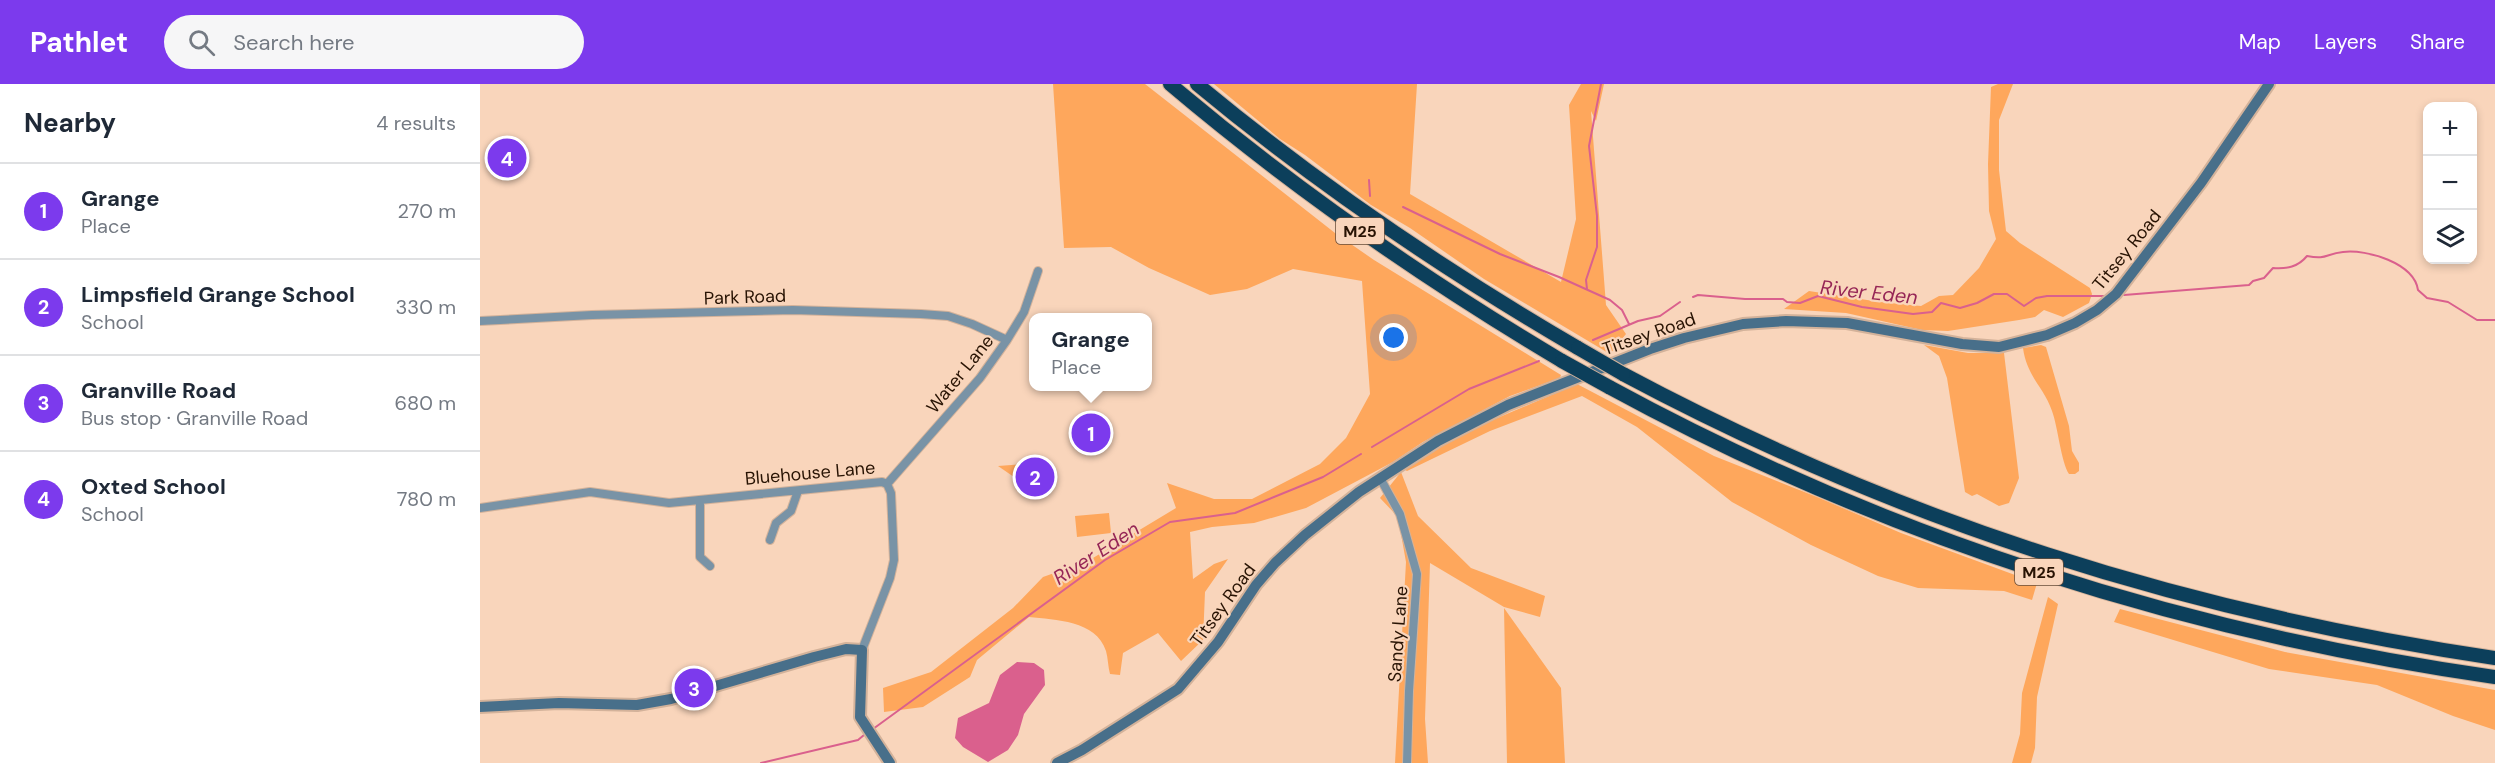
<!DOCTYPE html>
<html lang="en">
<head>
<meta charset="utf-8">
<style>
	:root { --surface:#fff; --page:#f6f6f7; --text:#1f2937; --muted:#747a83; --line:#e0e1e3; --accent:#7c3aed }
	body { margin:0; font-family:"DM Sans",sans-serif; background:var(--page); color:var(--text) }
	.controls { position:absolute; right:18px; top:18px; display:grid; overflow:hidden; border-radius:12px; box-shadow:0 3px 9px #0003 }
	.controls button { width:54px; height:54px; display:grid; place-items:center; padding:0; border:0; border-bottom:2px solid var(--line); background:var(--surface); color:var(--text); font:30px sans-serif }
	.you { position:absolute; left:914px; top:254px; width:21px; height:21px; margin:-15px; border:4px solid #fff; border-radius:50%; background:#1a73e8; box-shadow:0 0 0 9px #1a73e833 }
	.badge { display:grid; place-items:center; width:39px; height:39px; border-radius:50%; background:var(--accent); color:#fff; font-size:20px; font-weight:700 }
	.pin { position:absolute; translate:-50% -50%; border:3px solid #fff; box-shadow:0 2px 6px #0006 }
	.popup { position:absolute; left:549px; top:229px; width:123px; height:78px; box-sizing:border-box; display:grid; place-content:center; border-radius:12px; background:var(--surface); filter:drop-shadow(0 2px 4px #0005); font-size:20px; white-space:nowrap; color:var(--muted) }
	.popup b { font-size:22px; color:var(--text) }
	.popup::after { content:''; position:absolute; left:50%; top:100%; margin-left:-12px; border:12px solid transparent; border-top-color:var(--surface) }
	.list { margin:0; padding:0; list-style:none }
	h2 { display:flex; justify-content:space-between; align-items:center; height:78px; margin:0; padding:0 24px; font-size:26px }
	h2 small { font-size:20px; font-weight:400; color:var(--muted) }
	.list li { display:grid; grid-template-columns:39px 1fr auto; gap:18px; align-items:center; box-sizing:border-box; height:96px; padding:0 24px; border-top:2px solid var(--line) }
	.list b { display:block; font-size:22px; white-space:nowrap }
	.list p { margin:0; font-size:20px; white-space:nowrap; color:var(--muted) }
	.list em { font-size:20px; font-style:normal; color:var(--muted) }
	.icon { flex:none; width:33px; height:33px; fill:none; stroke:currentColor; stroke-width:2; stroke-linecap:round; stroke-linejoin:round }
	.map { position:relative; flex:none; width:2015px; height:679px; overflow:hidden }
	header { display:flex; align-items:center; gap:36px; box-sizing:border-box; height:84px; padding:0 30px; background:var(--accent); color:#fff }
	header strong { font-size:28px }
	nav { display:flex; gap:33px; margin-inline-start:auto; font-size:21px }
	.search { width:420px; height:54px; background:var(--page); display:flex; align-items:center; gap:15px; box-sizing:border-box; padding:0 21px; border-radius:33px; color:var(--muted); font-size:22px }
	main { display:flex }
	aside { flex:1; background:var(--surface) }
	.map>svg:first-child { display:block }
	.green { fill:#fea75c }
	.water { fill:#da608d }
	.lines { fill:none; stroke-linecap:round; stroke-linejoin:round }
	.stream { stroke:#da608d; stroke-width:2 }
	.street-casing { stroke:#d3b29a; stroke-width:10 }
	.secondary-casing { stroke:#d3b29a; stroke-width:14 }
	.highway-casing { stroke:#d3b29a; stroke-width:16 }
	.street { stroke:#7993a6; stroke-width:8 }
	.secondary { stroke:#486f8a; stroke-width:10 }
	.highway { stroke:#0c3f5b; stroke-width:14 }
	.highway-bridge-casing { stroke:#d3b29a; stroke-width:16; stroke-linecap:butt }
	.highway-bridge { stroke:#0c3f5b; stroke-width:14 }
	.labels { text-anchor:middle; stroke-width:4.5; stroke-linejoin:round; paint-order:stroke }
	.shield { fill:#f9d5bb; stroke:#674d3a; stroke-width:1.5 }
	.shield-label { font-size:16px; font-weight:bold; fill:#281303 }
	.street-label { font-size:18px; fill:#281303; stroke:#f9d5bb }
	.water-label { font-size:20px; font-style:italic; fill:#962656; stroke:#f9d5bb }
</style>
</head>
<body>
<header>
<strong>Pathlet</strong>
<div class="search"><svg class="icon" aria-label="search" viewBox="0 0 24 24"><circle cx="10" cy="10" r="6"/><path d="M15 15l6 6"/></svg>Search here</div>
<nav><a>Map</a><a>Layers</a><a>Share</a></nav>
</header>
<main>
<aside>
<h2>Nearby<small>4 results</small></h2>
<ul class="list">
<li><span class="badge">1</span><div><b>Grange</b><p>Place</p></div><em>270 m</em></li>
<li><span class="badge">2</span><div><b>Limpsfield Grange School</b><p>School</p></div><em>330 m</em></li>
<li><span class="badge">3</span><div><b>Granville Road</b><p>Bus stop · Granville Road</p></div><em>680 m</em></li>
<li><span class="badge">4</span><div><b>Oxted School</b><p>School</p></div><em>780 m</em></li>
</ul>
</aside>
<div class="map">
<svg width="2015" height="679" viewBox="0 0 2015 679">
	<rect width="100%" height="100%" fill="#f9d5bb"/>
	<path class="green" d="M 573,0 L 665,0 L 855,149 L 894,176 L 1081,291 L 1080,294 L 1030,312 L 943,358 L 913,378 L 826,424 L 774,439 L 732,443 L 710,448 L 713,495 L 734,480 L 748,475 L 725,508 L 723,556 L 701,577 L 678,549 L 643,569 L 640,591 L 630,590 C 628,583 628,574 626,567 C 616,536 575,536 549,533 L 497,576 L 490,593 L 443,623 L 404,628 L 403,604 L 451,588 L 533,524 L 563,493 L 608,477 L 696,424 L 687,399 L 734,415 L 772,415 L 840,380 L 866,354 L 890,310 L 882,197 L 813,185 L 767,205 L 730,211 L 669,184 L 631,163 L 584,164 Z
		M 734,0 L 937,0 L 930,110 L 1081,198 L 1096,135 L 1089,21 L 1101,0 L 1124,0 L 1116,37 L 1111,27 L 1126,221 L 1146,250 L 1130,270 L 1004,195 L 930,144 L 891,121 L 825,71 L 800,55 Z
		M 1518,0 L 1533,0 L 1519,36 L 1519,86 L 1526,147 L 1540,159 L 1610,204 L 1612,210 L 1609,219 L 1583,233 L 1564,226 L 1555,233 L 1539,236 L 1468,247 L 1442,246 L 1366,229 L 1304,225 L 1329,207 L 1400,218 L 1441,222 L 1459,212 L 1473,211 L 1499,184 L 1516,155 L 1509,127 L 1508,80 L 1511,3 Z
		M 1444,261 L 1488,269 L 1524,269 L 1539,394 L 1529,419 L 1519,422 L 1497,410 L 1492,412 L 1485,408 L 1467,294 L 1459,272 Z
		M 1561,261 L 1566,263 L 1589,342 L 1592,367 L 1599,379 L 1599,387 L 1595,390 L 1589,390 C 1581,378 1578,343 1572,327 C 1564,303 1547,293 1543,264 Z
		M 1097,300 L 1234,372 L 1337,413 L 1421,449 L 1557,499 L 1552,516 L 1524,507 L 1438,504 L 1398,492 L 1331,461 L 1252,418 L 1157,343 L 1102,312 L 1010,347 L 927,387 L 922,384 L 1001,341 Z
		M 555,379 L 563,409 L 555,414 L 540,397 L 518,382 Z
		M 921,388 L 938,432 L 991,484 L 1065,512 L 1060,533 L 1024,523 L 950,479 L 945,635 L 948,679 L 915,679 L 926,478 L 918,433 L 900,414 Z
		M 629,429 L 631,449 L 597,453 L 595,432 Z
		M 1568,513 L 1578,520 L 1557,613 L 1555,664 L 1551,679 L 1532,679 L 1540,650 L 1542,609 Z
		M 1024,524 L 1081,604 L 1085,679 L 1027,679 Z
		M 1640,525 L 1805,568 L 2015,606 L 2015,646 L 1973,632 L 1897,601 L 1789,585 L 1634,538 Z"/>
	<path class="water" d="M 537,578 L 554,579 L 564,586 L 565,601 L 544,630 L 538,651 L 528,666 L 508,678 L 483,663 L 475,654 L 478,634 L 509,619 L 520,591 Z"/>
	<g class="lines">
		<path class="stream" d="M 889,96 L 890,112
			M 923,123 L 1020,170 L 1079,193 L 1130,216 L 1142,226 L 1149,240
			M 1107,205 L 1106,196 L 1117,163 L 1117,132 L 1109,62 L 1121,0
			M 1644,211 L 1769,201 L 1773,197 L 1784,194 L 1793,184 C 1807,185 1818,183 1827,172 C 1847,176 1845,170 1863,168 C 1887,165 1934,179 1938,206 L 1947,214 L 1968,218 L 1997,236 L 2015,236
			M 1213,213 L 1218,211 L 1265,215 L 1303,215 L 1307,218 L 1320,219 L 1338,212 L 1382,223 L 1433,230 L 1452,228 L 1461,219 L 1480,224 L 1497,219 L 1514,210 L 1527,210 L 1544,222 L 1556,214 L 1567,212 L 1624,212
			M 1113,256 L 1158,237 L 1180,232 L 1200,218
			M 892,363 L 989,305 L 1059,277
			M 393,645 L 625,476 L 690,438 L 755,429 L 843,393 L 881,370
			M 281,679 L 378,656 L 384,651"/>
		<defs>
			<path id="street" d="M 0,237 L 112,231 L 313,226 L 441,230 L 468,232 L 492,240 L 527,256
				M 900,394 L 920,430 L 937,490 L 929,607 L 927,679
				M 407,400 L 500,294 L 527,256 L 544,228 L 558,187
				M 220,418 L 220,473 L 230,482
				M 0,424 L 110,408 L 189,419 L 402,398 L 407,400 L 411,409 L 414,476 L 410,494 L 382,566
				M 290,456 L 296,439 L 311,427 L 318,407"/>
			<path id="secondary" d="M 0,623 L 79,619 L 157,621 L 191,615 L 334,573 L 366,565 L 382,566 L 380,633 L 410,679
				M 577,679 L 602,666 L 698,605 L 738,558 L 776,501 L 795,479 L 825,451 L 879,408 L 958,357 L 1028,321 L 1170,265 L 1204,254 L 1263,240 L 1306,237 L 1367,239 L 1482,260 L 1519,263 L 1567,251 L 1595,239 L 1617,226 L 1636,210 L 1721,99 L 1789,0"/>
			<path id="highway" d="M 690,0 C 813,104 944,195 1082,277
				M 717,0 C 836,99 964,186 1098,264
				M 1143,290 C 1420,438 1705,528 2015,574
				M 1129,303 C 1404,453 1705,549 2015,593"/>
		</defs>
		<use href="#street" class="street-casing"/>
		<use href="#secondary" class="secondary-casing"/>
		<use href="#highway" class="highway-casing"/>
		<use href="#street" class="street"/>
		<use href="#secondary" class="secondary"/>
		<use href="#highway" class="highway"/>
		<defs>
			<path id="highway-bridge" d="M 1098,264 L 1143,290
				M 1082,277 L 1129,303"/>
		</defs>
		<use href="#highway-bridge" class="highway-bridge-casing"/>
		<use href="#highway-bridge" class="highway-bridge"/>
	</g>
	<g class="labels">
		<g class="shield">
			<rect x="856" y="134" width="48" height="26" rx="4.5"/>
			<rect x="1535" y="475" width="48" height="26" rx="4.5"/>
		</g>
		<g class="shield-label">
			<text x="880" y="153">M25</text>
			<text x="1559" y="494">M25</text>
		</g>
		<g class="street-label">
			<text transform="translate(1647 166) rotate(-51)" y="6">Titsey Road</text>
			<text transform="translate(265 213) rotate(-2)" y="6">Park Road</text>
			<text transform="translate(1169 250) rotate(-19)" y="6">Titsey Road</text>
			<text transform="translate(480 290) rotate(-51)" y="6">Water Lane</text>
			<text transform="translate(330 389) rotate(-5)" y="6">Bluehouse Lane</text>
			<text transform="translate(743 521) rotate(-54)" y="6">Titsey Road</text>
			<text transform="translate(918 550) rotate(-86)" y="6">Sandy Lane</text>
		</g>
		<g class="water-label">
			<text transform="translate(1389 208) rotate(6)" y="7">River Eden</text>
			<text transform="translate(616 469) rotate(-33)" y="7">River Eden</text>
		</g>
	</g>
</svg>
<div class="controls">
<button>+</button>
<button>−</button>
<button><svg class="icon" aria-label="layers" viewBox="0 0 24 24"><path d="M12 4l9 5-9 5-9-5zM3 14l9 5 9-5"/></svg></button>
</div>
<div class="you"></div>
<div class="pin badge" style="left:611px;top:349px">1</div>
<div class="popup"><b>Grange</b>Place</div>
<div class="pin badge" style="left:555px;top:393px">2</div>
<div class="pin badge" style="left:214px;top:604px">3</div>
<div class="pin badge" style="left:27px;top:74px">4</div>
</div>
</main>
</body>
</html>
